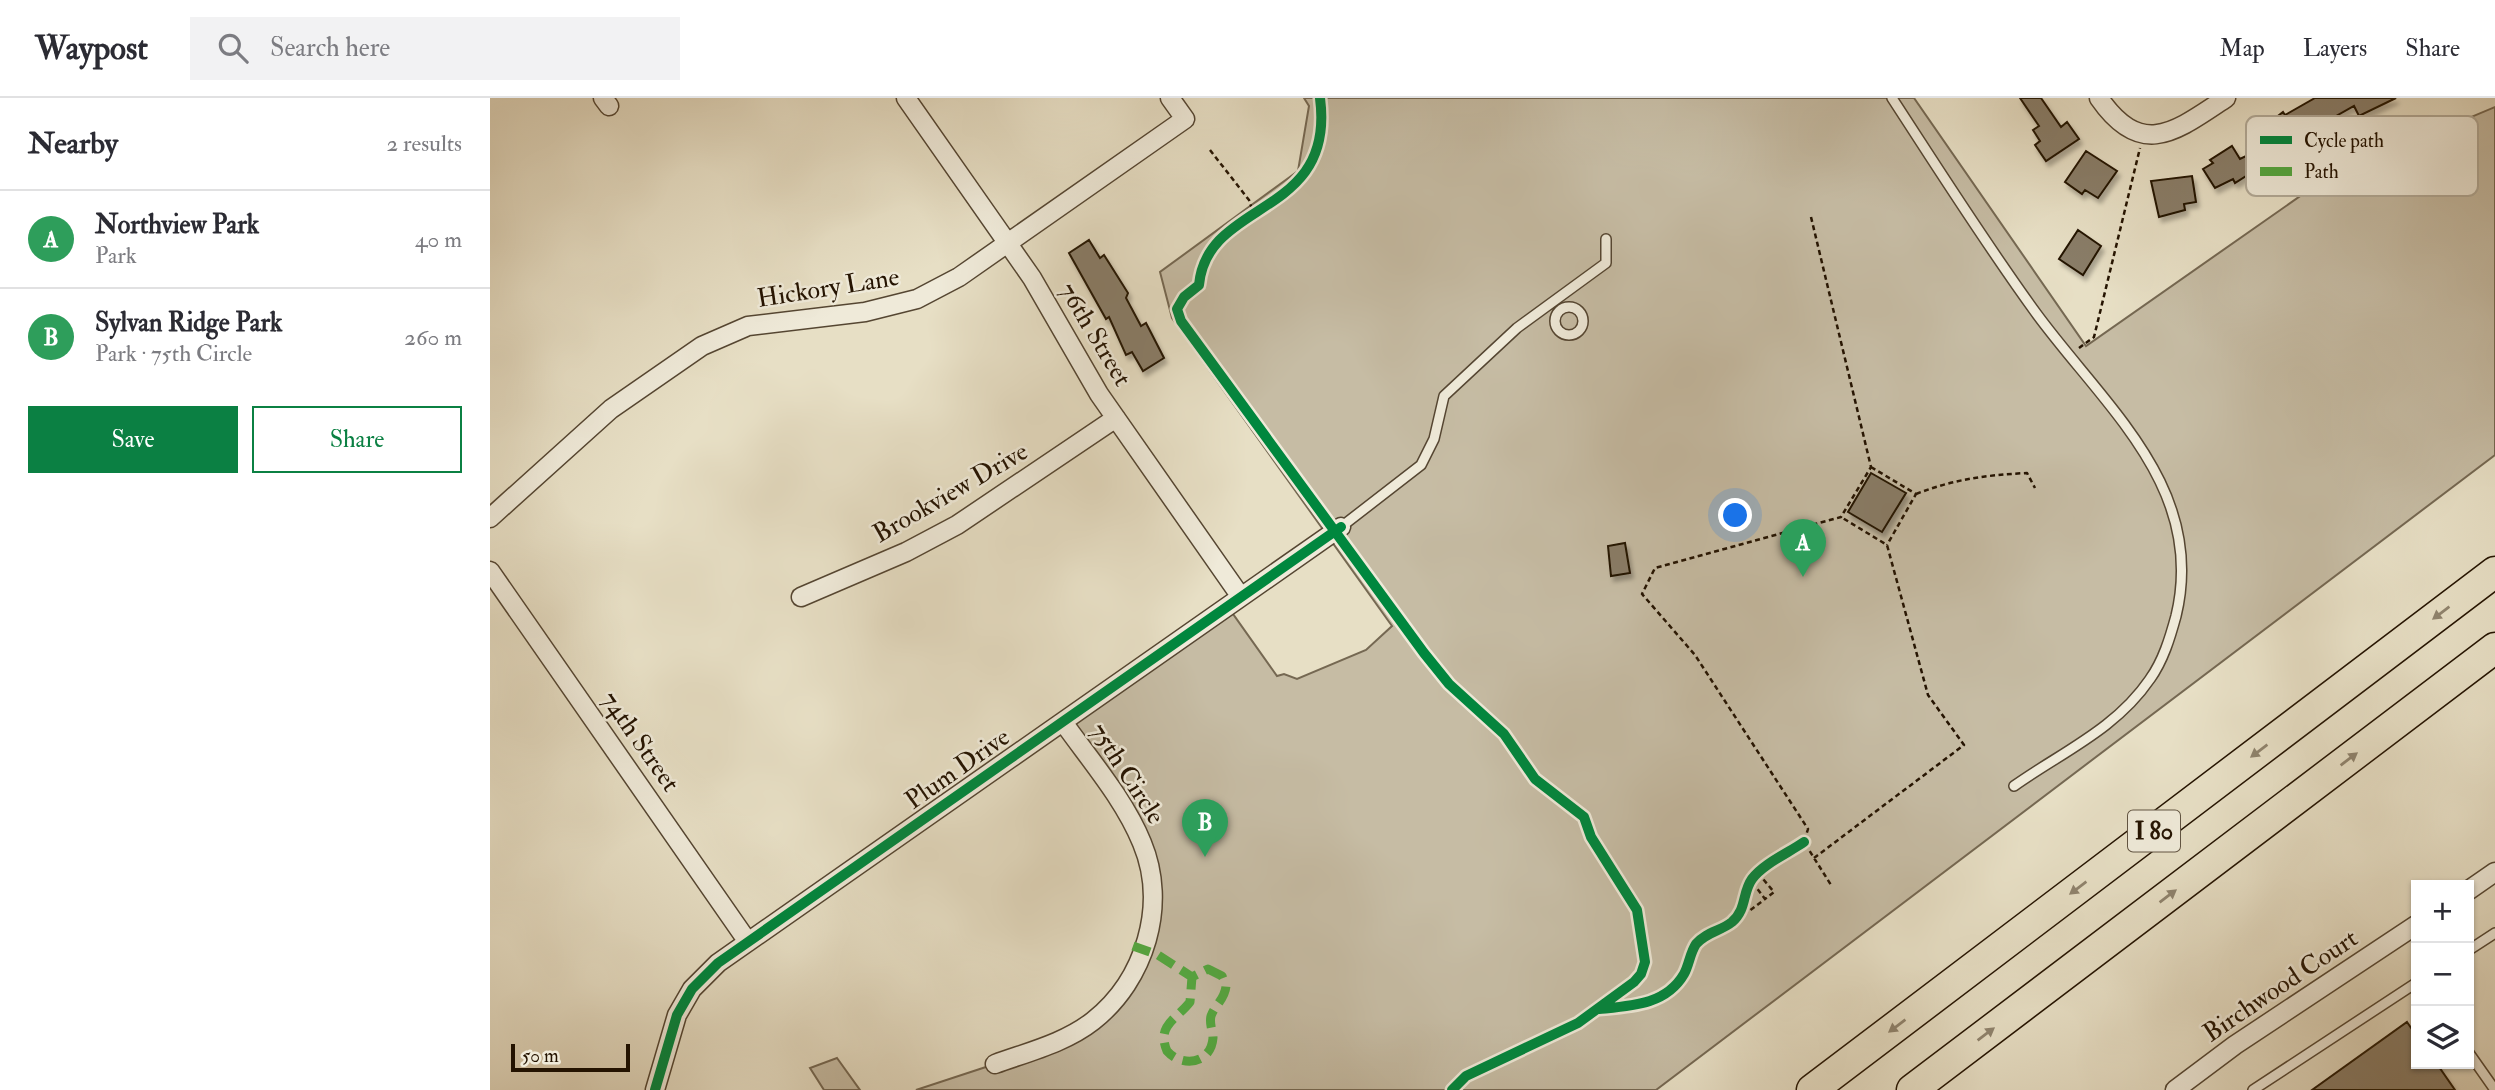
<!DOCTYPE html>
<html lang="en">
<head>
<meta charset="utf-8">
<style>
	:root { --surface:#fff; --page:#f2f2f3; --text:#2b2b33; --muted:#7c7c81; --line:#e1e1e2; --accent:#0b8043 }
	body { margin:0; font-family:"IM FELL Double Pica",serif; background:var(--page); color:var(--text) }
	.controls { position:absolute; right:21px; bottom:21px; display:grid; overflow:hidden; border-radius:0px; box-shadow:0 2px 5px #0004 }
	.controls button { width:63px; height:63px; display:grid; place-items:center; padding:0; border:0; border-bottom:2px solid var(--line); background:var(--surface); color:var(--text); font:35px sans-serif }
	.scale { position:absolute; left:21px; bottom:18px; width:119px; box-sizing:border-box; padding-left:7px; border:4px solid #241301; border-top:0; font-size:19px; line-height:24px; white-space:nowrap; color:#241301; -webkit-text-stroke:5px #efead9; paint-order:stroke }
	.you { position:absolute; left:1246px; top:418px; width:24px; height:24px; margin:-18px; border:5px solid #fff; border-radius:50%; background:#1a73e8; box-shadow:0 0 0 10px #1a73e833 }
	.badge { display:grid; place-items:center; width:46px; height:46px; border-radius:50%; background:var(--accent); color:#fff; font-size:23px; font-weight:700 }
	.pin { position:absolute; translate:-50% -58px; filter:drop-shadow(0 2px 4px #0008) }
	.pin::after { content:''; position:absolute; top:37px; width:24px; height:21px; background:inherit; clip-path:polygon(0 0,100% 0,50% 100%) }
	.list { margin:0; padding:0; list-style:none }
	h2 { display:flex; justify-content:space-between; align-items:center; height:91px; margin:0; padding:0 28px; font-size:30px }
	h2 small { font-size:23px; font-weight:400; color:var(--muted) }
	.list li { display:grid; grid-template-columns:46px 1fr auto; gap:21px; align-items:center; box-sizing:border-box; height:98px; padding:0 28px; border-top:2px solid var(--line) }
	.list b { display:block; font-size:26px; white-space:nowrap }
	.list p { margin:0; font-size:23px; white-space:nowrap; color:var(--muted) }
	.list em { font-size:23px; font-style:normal; color:var(--muted) }
	.actions { display:flex; gap:14px; padding:21px 28px }
	.actions a { flex:1; padding:16px 0; border:2px solid var(--accent); border-radius:0px; text-align:center; font-size:24px; color:var(--accent) }
	.actions .main { background:var(--accent); color:#fff }
	.icon { flex:none; width:38px; height:38px; fill:none; stroke:currentColor; stroke-width:2; stroke-linecap:round; stroke-linejoin:round }
	.map { position:relative; flex:none; width:2005px; height:992px; overflow:hidden }
	header { display:flex; align-items:center; gap:42px; box-sizing:border-box; height:98px; padding:0 35px; background:var(--surface); border-bottom:2px solid var(--line) }
	header strong { font-size:33px }
	nav { display:flex; gap:38px; margin-inline-start:auto; font-size:24px }
	.search { width:490px; height:63px; background:var(--page); display:flex; align-items:center; gap:18px; box-sizing:border-box; padding:0 24px; border-radius:0px; color:var(--muted); font-size:26px }
	main { display:flex }
	aside { flex:1; background:var(--surface) }
	.map>svg:first-child { display:block }
	.green { fill:#c6bca4; stroke:#756852; stroke-width:2 }
	.building { fill:#897d67; stroke:#241301; stroke-width:2; filter:url(#shadow) }
	.lines { fill:none; stroke-linecap:round; stroke-linejoin:round }
	.lane-casing { stroke:#554632; stroke-width:12 }
	.street-casing { stroke:#554632; stroke-width:21 }
	.highway-casing { stroke:#241301; stroke-width:33 }
	.path { stroke:#241301; stroke-width:2.5; stroke-dasharray:5 3.5; stroke-linecap:butt }
	.lane { stroke:#efead9; stroke-width:9 }
	.street { stroke:#efead9; stroke-width:18 }
	.highway { stroke:#e7dfc5; stroke-width:30 }
	.quiet { stroke:#53a840; stroke-width:9; stroke-dasharray:18 9; stroke-linecap:butt }
	.cycleway-casing { stroke:#efead9; stroke-width:15 }
	.cycleway { stroke:#00873e; stroke-width:10 }
	.oneway { fill:#8f836d }
	.labels { text-anchor:middle; stroke-width:5; stroke-linejoin:round; paint-order:stroke }
	.shield { fill:#efead9; stroke:#615442; stroke-width:2 }
	.shield-label { font-size:24px; font-weight:bold; fill:#241301 }
	.street-label { font-size:26px; fill:#241301; stroke:#efead9 }
	.key { fill:#efead9; stroke:#b2aa98; stroke-width:2 }
	.key-label { font-size:19px; fill:#241301 }
</style>
</head>
<body>
<header>
<strong>Waypost</strong>
<div class="search"><svg class="icon" aria-label="search" viewBox="0 0 24 24"><circle cx="10" cy="10" r="6"/><path d="M15 15l6 6"/></svg>Search here</div>
<nav><a>Map</a><a>Layers</a><a>Share</a></nav>
</header>
<main>
<aside>
<h2>Nearby<small>2 results</small></h2>
<ul class="list">
<li><span class="badge" style="background:#2e9e5b">A</span><div><b>Northview Park</b><p>Park</p></div><em>40 m</em></li>
<li><span class="badge" style="background:#2e9e5b">B</span><div><b>Sylvan Ridge Park</b><p>Park · 75th Circle</p></div><em>260 m</em></li>
</ul>
<div class="actions"><a class="main">Save</a><a>Share</a></div>
</aside>
<div class="map">
<svg width="2005" height="992" viewBox="0 0 2005 992">
	<defs>
		<filter id="shadow"><feDropShadow dx="3" dy="5" stdDeviation="2" flood-color="#0004"/></filter>
	</defs>
	<rect width="100%" height="100%" fill="#e7dfc5"/>
	<filter id="stains"><feTurbulence type="fractalNoise" baseFrequency=".00286" numOctaves="4"/><feColorMatrix values="0 0 0 0 .2 0 0 0 0 .09 0 0 0 0 .02 0 0 0 .5 -.17"/></filter>
	<radialGradient id="worn" r=".72"><stop offset=".6" stop-color="#630" stop-opacity="0"/><stop offset="1" stop-color="#630" stop-opacity=".3"/></radialGradient>
	<path class="green" d="M 814,0 L 1424,0 L 1596,248 L 1836,80 L 2005,9 L 2005,357 L 1166,992 L 426,992 L 505,966 L 603,924 L 657,845 L 653,747 L 573,624 L 738,509 L 787,578 L 794,576 L 807,581 L 876,552 L 902,528 L 682,220 L 670,174 L 808,73 L 819,8 Z
		M 347,960 L 370,992 L 334,992 L 320,970 Z"/>
	<path class="building" d="M 1530,0 L 1551,0 L 1571,29 L 1577,24 L 1589,41 L 1556,63 L 1545,47 L 1550,43 L 1543,32 L 1549,28 Z
		M 1825,0 L 1906,0 L 1869,18 L 1864,8 L 1839,22 L 1837,19 L 1807,35 L 1809,39 L 1795,48 L 1793,44 L 1776,54 L 1765,36 L 1793,14 L 1795,17 Z
		M 1742,48 L 1750,61 L 1758,57 L 1767,71 L 1745,85 L 1743,81 L 1725,90 L 1713,71 L 1723,65 L 1720,62 Z
		M 1596,53 L 1627,73 L 1608,100 L 1595,92 L 1592,96 L 1575,84 Z
		M 1702,78 L 1706,104 L 1694,106 L 1695,112 L 1669,119 L 1661,83 Z
		M 1588,132 L 1611,148 L 1593,177 L 1569,161 Z
		M 599,142 L 610,160 L 614,157 L 638,195 L 636,200 L 651,228 L 656,225 L 674,260 L 653,273 L 642,254 L 636,257 L 619,219 L 616,221 L 579,155 Z
		M 1381,375 L 1416,395 L 1392,434 L 1358,414 Z
		M 1135,445 L 1140,475 L 1121,478 L 1118,448 Z
		M 1917,924 L 1926,937 L 1926,966 L 1947,966 L 1965,992 L 1822,992 Z"/>
	<g class="lines">
		<defs>
			<path id="lane" d="M 1402,0 C 1449,72 1495,145 1546,215 C 1614,308 1717,390 1686,518 C 1680,540 1673,563 1660,581 C 1626,631 1572,654 1524,688
				M1065 223a14 14 0 1 1 28 0a14 14 0 1 1-28 0Z
				M 851,429 L 931,367 L 944,341 L 954,298 L 1027,230 L 1116,165 L 1116,141
				M 1979,852 L 2005,835
				M 1979,955 L 2005,992
				M 1763,992 L 1926,885"/>
			<path id="street" d="M 113,0 L 119,8
				M 416,0 L 542,180 L 609,296 L 751,499
				M 1609,0 C 1652,62 1686,33 1736,0
				M 0,420 L 121,311 L 212,248 L 258,228 L 375,214 L 427,201 L 469,179 L 695,21 L 680,0
				M 0,473 L 258,844
				M 311,499 L 416,454 L 467,427 L 626,320
				M 1979,792 L 2005,774
				M 505,966 C 538,954 575,945 603,923 C 655,882 678,807 652,745 C 634,701 600,662 573,624
				M 165,992 L 187,917 L 202,891 L 228,865 L 851,429
				M 1685,992 L 1745,947 L 1926,827"/>
			<path id="highway" d="M 1322,992 L 2005,474
				M 1422,992 L 2005,550"/>
		</defs>
		<use href="#lane" class="lane-casing"/>
		<use href="#street" class="street-casing"/>
		<use href="#highway" class="highway-casing"/>
		<path class="path" d="M 720,52 L 759,102 L 764,117
			M 1321,119 L 1381,369 L 1351,419 L 1165,470 L 1152,496 L 1205,557 L 1318,731 L 1314,744 L 1341,787
			M 1589,250 L 1604,239 L 1650,50
			M 1381,369 L 1426,396 L 1397,447
			M 1426,396 C 1464,381 1497,377 1537,375 L 1545,390
			M 1324,760 L 1474,647 L 1438,597 L 1397,447 L 1351,419
			M 1268,775 L 1284,794 L 1275,801
			M 1253,812 L 1258,814 L 1275,801 L 1266,789"/>
		<use href="#lane" class="lane"/>
		<use href="#street" class="street"/>
		<use href="#highway" class="highway"/>
		<path class="quiet" d="M 643,848 L 668,857 L 702,879
			M 718,871 L 732,878 L 736,888 C 735,901 725,907 721,918 C 719,926 723,933 723,940 C 721,966 692,970 677,953 C 666,927 687,921 700,904 L 702,879 Z"/>
		<defs>
			<path id="cycleway" d="M 830,0 C 846,121 717,100 709,187 L 694,199 L 687,211 L 691,223 L 934,555 L 959,586 L 1014,636 L 1045,681 L 1094,719 L 1101,739 L 1147,812 L 1155,864 L 1151,876 L 1144,884 L 1088,925 L 976,978 L 962,992
				M 1109,911 C 1141,908 1176,907 1194,876 C 1199,867 1200,855 1206,846 C 1216,834 1231,833 1242,824 C 1257,811 1252,795 1262,781 C 1273,766 1298,755 1314,744
				M 165,992 L 187,917 L 202,891 L 228,865 L 851,429"/>
		</defs>
		<use href="#cycleway" class="cycleway-casing"/>
		<use href="#cycleway" class="cycleway"/>
	</g>
	<defs><path id="oneway-solid" d="M-6-.8H1V-3.2L6.5 0L1 3.2V.8H-6Z" transform="scale(1.75)"/></defs>
	<g class="oneway">
		<use href="#oneway-solid" transform="translate(1951 515) rotate(143)"/>
		<use href="#oneway-solid" transform="translate(1769 653) rotate(143)"/>
		<use href="#oneway-solid" transform="translate(1859 661) rotate(-37)"/>
		<use href="#oneway-solid" transform="translate(1588 790) rotate(143)"/>
		<use href="#oneway-solid" transform="translate(1678 798) rotate(-37)"/>
		<use href="#oneway-solid" transform="translate(1407 928) rotate(143)"/>
		<use href="#oneway-solid" transform="translate(1496 936) rotate(-37)"/>
	</g>
	<g class="labels">
		<rect class="shield" x="1638" y="712.5" width="52" height="41" rx="5"/>
		<g class="shield-label">
			<text x="1664" y="741">I 80</text>
		</g>
		<g class="street-label">
			<text transform="translate(338 189) rotate(-9)" y="9">Hickory Lane</text>
			<text transform="translate(606 236) rotate(59)" y="9">76th Street</text>
			<text transform="translate(460 394) rotate(-30)" y="9">Brookview Drive</text>
			<text transform="translate(151 643) rotate(55)" y="9">74th Street</text>
			<text transform="translate(467 670) rotate(-35)" y="9">Plum Drive</text>
			<text transform="translate(638 675) rotate(57)" y="9">75th Circle</text>
			<text transform="translate(1790 887) rotate(-34)" y="9">Birchwood Court</text>
		</g>
	</g>
	<rect x="1756" y="18" width="232" height="80" rx="10" class="key"/>
	<rect x="1770" y="38" width="32" height="8" fill="#00873e"/>
	<rect x="1770" y="69" width="32" height="9" fill="#53a840"/>
	<g class="key-label">
		<text x="1814" y="49">Cycle path</text>
		<text x="1814" y="80">Path</text>
	</g>
	<rect width="100%" height="100%" filter="url(#stains)"/>
	<rect width="100%" height="100%" fill="url(#worn)"/>
</svg>
<div class="controls">
<button>+</button>
<button>−</button>
<button><svg class="icon" aria-label="layers" viewBox="0 0 24 24"><path d="M12 4l9 5-9 5-9-5zM3 14l9 5 9-5"/></svg></button>
</div>
<div class="scale">50 m</div>
<div class="you"></div>
<div class="pin badge" style="left:1313px;top:479px;background:#2e9e5b">A</div>
<div class="pin badge" style="left:715px;top:759px;background:#2e9e5b">B</div>
</div>
</main>
</body>
</html>
